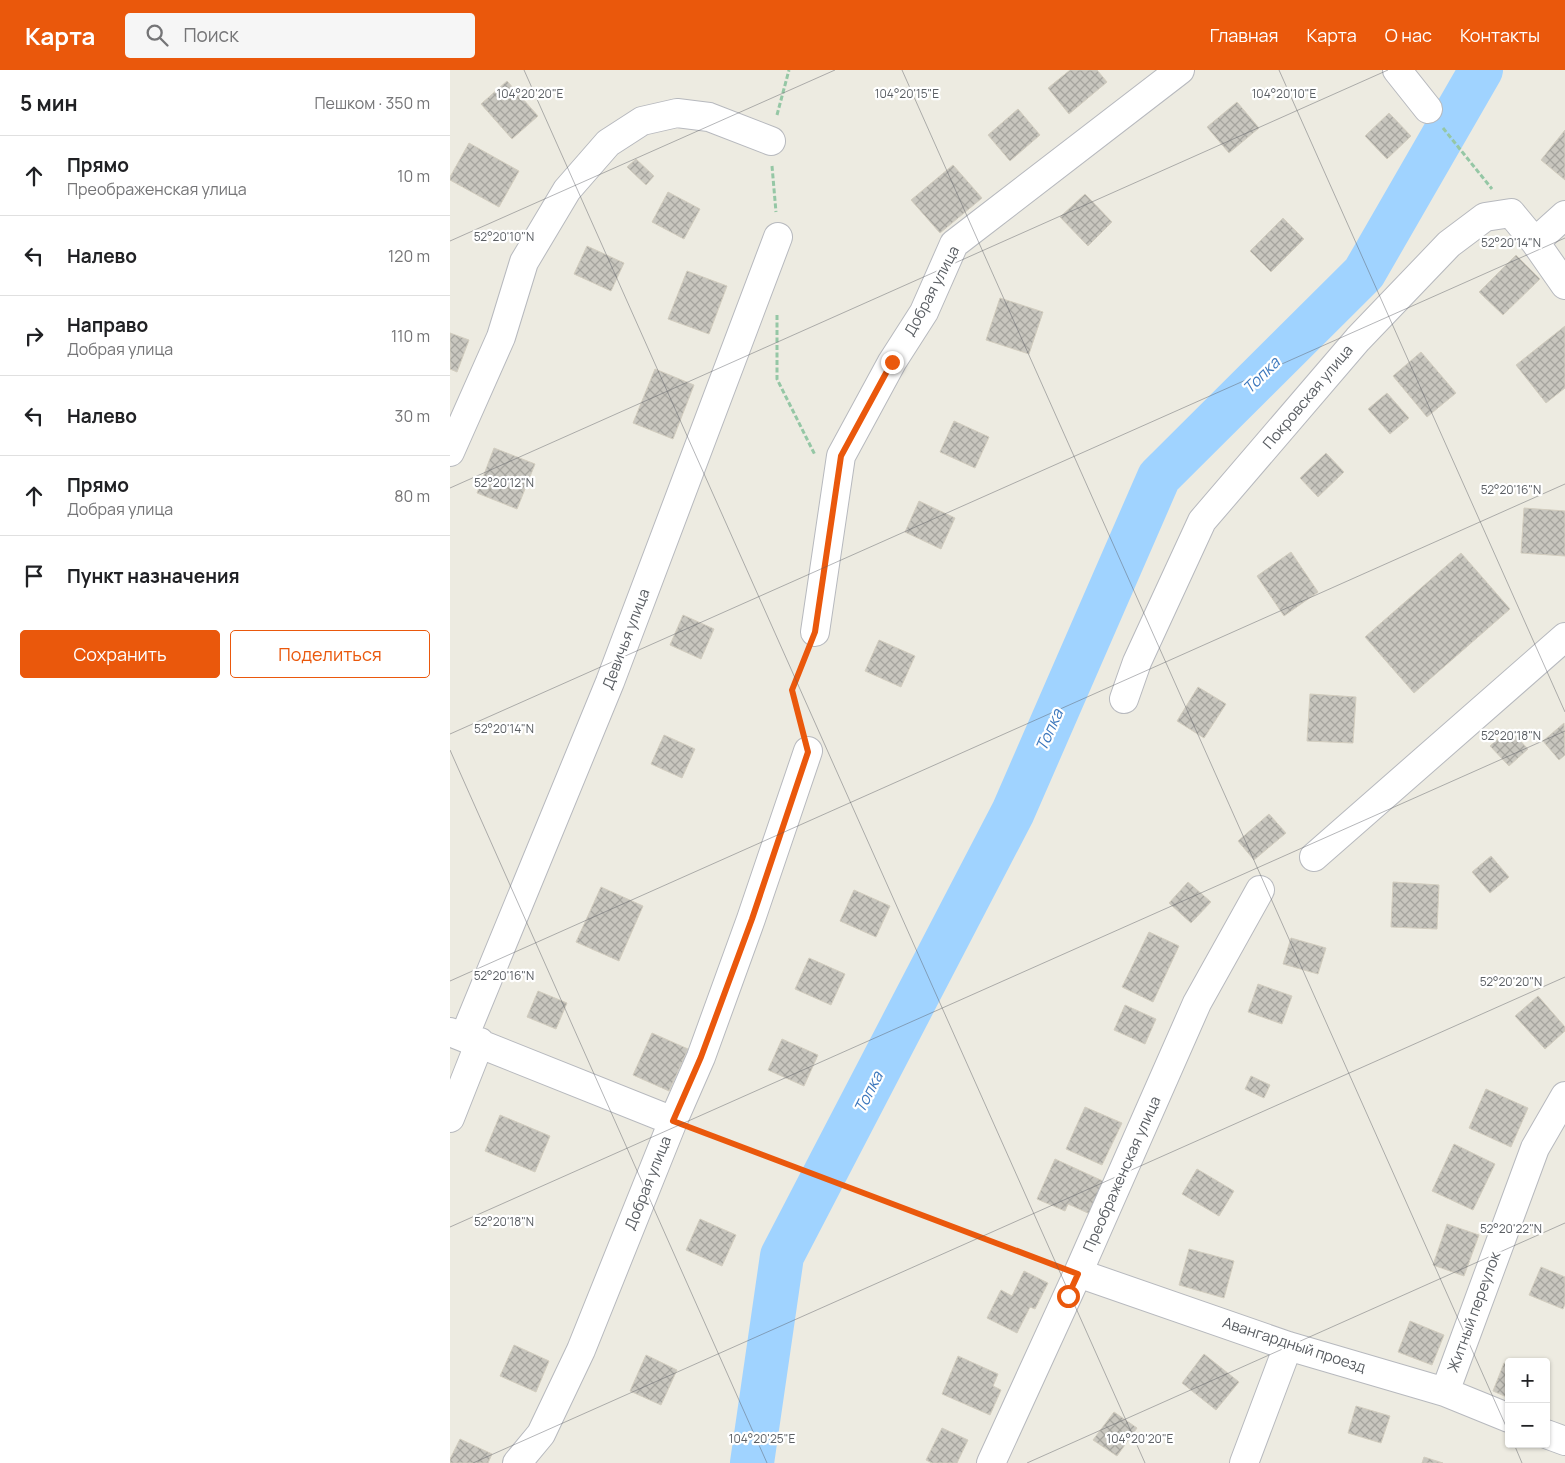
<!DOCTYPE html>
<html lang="ru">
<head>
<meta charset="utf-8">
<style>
	:root { --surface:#fff; --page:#f6f6f6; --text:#202124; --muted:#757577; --line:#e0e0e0; --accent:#ea580c }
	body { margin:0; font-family:Manrope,sans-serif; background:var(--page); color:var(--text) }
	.controls { position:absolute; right:15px; bottom:15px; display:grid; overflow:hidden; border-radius:5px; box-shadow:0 1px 4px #0004 }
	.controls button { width:45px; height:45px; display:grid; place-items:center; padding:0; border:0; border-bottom:1px solid var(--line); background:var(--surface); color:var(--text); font:25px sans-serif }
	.stop { position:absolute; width:15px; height:15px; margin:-11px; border:4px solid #ea580c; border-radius:50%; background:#fff }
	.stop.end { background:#ea580c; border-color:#fff; box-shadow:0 1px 5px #0008 }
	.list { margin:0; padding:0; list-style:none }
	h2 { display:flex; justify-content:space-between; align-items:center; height:65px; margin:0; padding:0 20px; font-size:21px }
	h2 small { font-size:16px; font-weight:400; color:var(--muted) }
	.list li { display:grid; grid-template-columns:32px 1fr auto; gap:15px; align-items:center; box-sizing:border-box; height:80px; padding:0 20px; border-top:1px solid var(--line) }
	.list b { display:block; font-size:19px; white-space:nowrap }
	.list p { margin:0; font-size:16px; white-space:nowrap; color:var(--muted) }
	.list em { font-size:16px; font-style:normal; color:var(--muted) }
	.actions { display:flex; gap:10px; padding:15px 20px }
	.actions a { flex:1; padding:11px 0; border:1px solid var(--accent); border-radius:5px; text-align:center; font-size:18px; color:var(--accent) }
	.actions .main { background:var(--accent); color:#fff }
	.icon { flex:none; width:28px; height:28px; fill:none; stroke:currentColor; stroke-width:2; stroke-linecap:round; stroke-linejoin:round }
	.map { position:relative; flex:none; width:1115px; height:1393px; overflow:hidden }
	header { display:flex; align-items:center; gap:30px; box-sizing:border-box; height:70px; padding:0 25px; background:var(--accent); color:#fff }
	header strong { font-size:24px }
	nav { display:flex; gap:28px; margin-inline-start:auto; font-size:18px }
	.search { width:350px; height:45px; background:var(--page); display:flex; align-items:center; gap:12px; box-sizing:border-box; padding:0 18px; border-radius:5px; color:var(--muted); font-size:19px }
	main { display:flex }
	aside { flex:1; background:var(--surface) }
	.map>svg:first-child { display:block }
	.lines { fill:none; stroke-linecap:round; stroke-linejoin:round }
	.river { stroke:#a0d3ff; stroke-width:44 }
	.building { fill:url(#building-cross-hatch); stroke:#d2cdbf }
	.street-casing { stroke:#b7b9be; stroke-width:30 }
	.path { stroke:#95c7a5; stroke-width:3; stroke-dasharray:5 2.5; stroke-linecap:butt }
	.street { stroke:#fff; stroke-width:28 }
	.route { stroke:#ea580c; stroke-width:6 }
	.ticks { fill:none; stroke:#5a5e63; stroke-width:1; stroke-opacity:0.45 }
	.labels { text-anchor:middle; stroke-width:4.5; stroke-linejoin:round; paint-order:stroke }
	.street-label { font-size:15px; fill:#5a5e63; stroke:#fff }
	.water-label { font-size:16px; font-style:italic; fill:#3d78bd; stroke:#fff }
	.ticks-label { font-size:12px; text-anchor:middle; fill:#5a5e63; stroke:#fff; stroke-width:4.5; stroke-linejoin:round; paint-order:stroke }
</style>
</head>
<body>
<header>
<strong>Карта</strong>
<div class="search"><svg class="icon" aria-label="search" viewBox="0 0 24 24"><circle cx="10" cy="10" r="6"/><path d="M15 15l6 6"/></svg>Поиск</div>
<nav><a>Главная</a><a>Карта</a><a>О нас</a><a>Контакты</a></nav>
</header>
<main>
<aside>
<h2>5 мин<small>Пешком · 350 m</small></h2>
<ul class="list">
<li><svg class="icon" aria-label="ahead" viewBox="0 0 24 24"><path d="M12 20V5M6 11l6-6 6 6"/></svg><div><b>Прямо</b><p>Преображенская улица</p></div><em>10 m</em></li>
<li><svg class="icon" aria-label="left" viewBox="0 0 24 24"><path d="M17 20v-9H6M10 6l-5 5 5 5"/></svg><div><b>Налево</b></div><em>120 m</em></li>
<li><svg class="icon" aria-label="right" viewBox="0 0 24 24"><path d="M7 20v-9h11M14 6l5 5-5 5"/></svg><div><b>Направо</b><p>Добрая улица</p></div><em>110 m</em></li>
<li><svg class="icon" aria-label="left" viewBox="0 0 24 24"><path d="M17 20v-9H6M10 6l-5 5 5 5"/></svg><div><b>Налево</b></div><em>30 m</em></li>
<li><svg class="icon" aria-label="ahead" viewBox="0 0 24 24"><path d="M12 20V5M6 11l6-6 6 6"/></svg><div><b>Прямо</b><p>Добрая улица</p></div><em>80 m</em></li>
<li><svg class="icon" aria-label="arrive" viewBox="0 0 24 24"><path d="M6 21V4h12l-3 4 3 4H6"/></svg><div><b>Пункт назначения</b></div></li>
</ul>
<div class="actions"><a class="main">Сохранить</a><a>Поделиться</a></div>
</aside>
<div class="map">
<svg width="1115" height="1393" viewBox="0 0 1115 1393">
	<defs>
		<pattern id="building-cross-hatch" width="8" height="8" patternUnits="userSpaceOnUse" patternTransform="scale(1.25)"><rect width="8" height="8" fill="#c8c6be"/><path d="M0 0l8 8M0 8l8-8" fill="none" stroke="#a5a49e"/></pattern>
	</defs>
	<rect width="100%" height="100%" fill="#edebe1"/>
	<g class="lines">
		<path class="river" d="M 302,1393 L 332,1186 L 563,742 L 709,407 L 914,203 L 1031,0"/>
	</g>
	<path class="building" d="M 620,0 L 647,0 L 657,12 L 619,44 L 598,18 Z
		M 57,11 L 88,46 L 62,69 L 31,34 Z
		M 787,32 L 809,58 L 779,83 L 757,57 Z
		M 568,39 L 590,65 L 560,91 L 538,65 Z
		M 939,43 L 961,66 L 937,89 L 915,66 Z
		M 1115,60 L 1115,110 L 1091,90 Z
		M 19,73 L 69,101 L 49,137 L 0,110 L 0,107 Z
		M 186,89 L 204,106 L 196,115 L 177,97 Z
		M 503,95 L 532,128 L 490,163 L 461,130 Z
		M 218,122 L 250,139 L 234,169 L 202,152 Z
		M 635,124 L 662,152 L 638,176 L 610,147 Z
		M 833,148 L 854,169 L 821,202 L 800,181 Z
		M 137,176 L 174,193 L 161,221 L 124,204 Z
		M 1066,185 L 1090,209 L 1053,245 L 1029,222 Z
		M 237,201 L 277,216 L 259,264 L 218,249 Z
		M 550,228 L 593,242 L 579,284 L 536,270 Z
		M 1115,256 L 1115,318 L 1096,333 L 1066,295 Z
		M 0,263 L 19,270 L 7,302 L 0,299 Z
		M 971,282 L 1006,323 L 977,347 L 943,306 Z
		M 205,299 L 244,315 L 223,369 L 183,353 Z
		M 937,323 L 959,348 L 940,364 L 918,339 Z
		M 504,351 L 539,367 L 525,398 L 490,382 Z
		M 44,378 L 85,394 L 67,439 L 27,423 Z
		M 876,383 L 894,402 L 868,427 L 850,408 Z
		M 469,431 L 505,448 L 491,479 L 455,462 Z
		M 1074,438 L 1115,441 L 1115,486 L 1071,483 Z
		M 841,482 L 868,522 L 834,546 L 807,506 Z
		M 1011,483 L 1060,539 L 964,623 L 915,567 Z
		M 233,545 L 264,559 L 251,589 L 220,575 Z
		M 429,570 L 465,586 L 451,617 L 415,601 Z
		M 748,617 L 776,634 L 754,668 L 727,651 Z
		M 860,624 L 906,627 L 903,673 L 857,671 Z
		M 1114,653 L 1115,685 L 1109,690 L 1093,671 Z
		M 1059,659 L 1078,679 L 1059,696 L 1040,676 Z
		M 214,665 L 245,679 L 232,708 L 201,694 Z
		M 819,744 L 836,763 L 804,790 L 788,771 Z
		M 1041,786 L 1059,807 L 1040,823 L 1022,802 Z
		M 738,812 L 761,832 L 741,853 L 719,833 Z
		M 943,812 L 989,815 L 987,859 L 941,857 Z
		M 151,817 L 193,836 L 169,891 L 126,872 Z
		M 404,820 L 440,836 L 426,867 L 390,851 Z
		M 699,862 L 729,876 L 703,932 L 672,917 Z
		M 841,868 L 876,878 L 868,904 L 833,894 Z
		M 359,888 L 395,904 L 381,935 L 345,919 Z
		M 808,914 L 842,926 L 832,954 L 798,942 Z
		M 88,921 L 117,933 L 106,959 L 77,947 Z
		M 1088,926 L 1115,957 L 1115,961 L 1095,979 L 1065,946 Z
		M 675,935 L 706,949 L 695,974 L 664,960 Z
		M 202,963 L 238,979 L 219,1021 L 183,1005 Z
		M 332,969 L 368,985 L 354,1016 L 318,1000 Z
		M 801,1006 L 820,1015 L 814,1028 L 795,1019 Z
		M 1036,1019 L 1078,1038 L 1061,1077 L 1019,1058 Z
		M 635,1037 L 672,1053 L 652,1095 L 616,1079 Z
		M 50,1045 L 100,1066 L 85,1102 L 35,1081 Z
		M 1004,1074 L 1045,1094 L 1023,1140 L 982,1121 Z
		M 605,1089 L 655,1112 L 640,1144 L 618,1134 L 615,1141 L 587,1129 Z
		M 747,1099 L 784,1121 L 769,1146 L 732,1124 Z
		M 250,1149 L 286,1165 L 272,1196 L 236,1180 Z
		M 997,1154 L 1029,1165 L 1014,1206 L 983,1195 Z
		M 739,1179 L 784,1191 L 774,1228 L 729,1215 Z
		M 1091,1197 L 1115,1207 L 1115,1234 L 1113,1239 L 1079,1225 Z
		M 574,1201 L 598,1213 L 585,1239 L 580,1237 L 567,1263 L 537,1248 L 551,1220 L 562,1226 Z
		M 960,1251 L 994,1265 L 982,1295 L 948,1282 Z
		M 64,1275 L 99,1291 L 86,1322 L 50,1306 Z
		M 754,1284 L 789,1312 L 766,1340 L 732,1313 Z
		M 196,1285 L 227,1300 L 211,1335 L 180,1321 Z
		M 508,1286 L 548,1304 L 543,1316 L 551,1320 L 540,1345 L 492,1324 Z
		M 1054,1293 L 1059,1295 L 1059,1328 L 1043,1321 Z
		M 906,1336 L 940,1346 L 931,1373 L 898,1363 Z
		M 664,1342 L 687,1358 L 667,1386 L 643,1370 Z
		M 492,1358 L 518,1370 L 507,1393 L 482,1393 L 476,1390 Z
		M 10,1369 L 42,1384 L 38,1393 L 0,1393 L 0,1389 Z
		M 974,1387 L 993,1393 L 972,1393 Z"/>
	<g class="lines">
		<defs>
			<path id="street" d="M 947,0 L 978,39
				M 1085,172 L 1115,215
				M 0,382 L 51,267 L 74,192 L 117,120 L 158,73 L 192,51 L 227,43 L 259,47 L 321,71
				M 365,562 L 391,386 L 442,292 L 474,242 L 504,174 L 730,0
				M 674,629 L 687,592 L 752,451 L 908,269 L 999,174 L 1035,147 L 1061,143 L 1085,172 L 1115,145
				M 864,787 L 1115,567
				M 0,962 L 223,1051
				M 14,967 L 160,612 L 328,167
				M 0,1048 L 30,972
				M 628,1203 L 838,1276 L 995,1322 L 1059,1348
				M 995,1322 L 1085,1078 L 1115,1026
				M 1096,1364 L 1115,1371
				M 67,1393 L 91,1364 L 131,1280 L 223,1051 L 251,987 L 301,849 L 358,681
				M 541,1393 L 628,1203 L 747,933 L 810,820
				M 794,1393 L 838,1276"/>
		</defs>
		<use href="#street" class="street-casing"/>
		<path class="path" d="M 327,45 L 339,0
			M 993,58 L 1042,119
			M 322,96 L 326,142
			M 327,245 L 327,309 L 365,385
			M 352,656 L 342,620 L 356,586
			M 247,1060 L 604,1194"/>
		<use href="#street" class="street"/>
	</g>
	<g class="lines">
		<path class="route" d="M 442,292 L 391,386 L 365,562 L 342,620 L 358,682 L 302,849 L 251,987 L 223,1051 L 628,1204 L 618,1226"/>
	</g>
	<path class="ticks" d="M 74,0 L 695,1393M 452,0 L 1059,1363M 829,0 L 1115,642M 0,171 L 385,0M 0,418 L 938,0M 0,664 L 1115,168M 0,680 L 317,1393M 0,911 L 1115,414M 0,1157 L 1115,661M 1064,1374 L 1072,1393M 23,1393 L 1115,907M 577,1393 L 1115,1153"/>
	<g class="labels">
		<g class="street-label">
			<text transform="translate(482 221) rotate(-62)" y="5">Добрая улица</text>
			<text transform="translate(858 327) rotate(-50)" y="5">Покровская улица</text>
			<text transform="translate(176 569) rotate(-69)" y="5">Девичья улица</text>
			<text transform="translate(672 1104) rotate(-66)" y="5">Преображенская улица</text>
			<text transform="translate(198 1113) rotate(-68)" y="5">Добрая улица</text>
			<text transform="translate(1024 1242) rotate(-70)" y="5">Житный переулок</text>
			<text transform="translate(844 1275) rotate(18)" y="5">Авангардный проезд</text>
		</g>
		<g class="water-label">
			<text transform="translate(811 305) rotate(-45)" y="6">Топка</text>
			<text transform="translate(599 660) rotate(-66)" y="6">Топка</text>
			<text transform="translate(418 1022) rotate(-63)" y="6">Топка</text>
		</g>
	</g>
	<g class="ticks-label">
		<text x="80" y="28">104°20'20"E</text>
		<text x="457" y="28">104°20'15"E</text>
		<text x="834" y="28">104°20'10"E</text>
		<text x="54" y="171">52°20'10"N</text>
		<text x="1061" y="177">52°20'14"N</text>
		<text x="54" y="417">52°20'12"N</text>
		<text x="1061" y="424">52°20'16"N</text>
		<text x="54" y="663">52°20'14"N</text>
		<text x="1061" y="670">52°20'18"N</text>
		<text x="54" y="910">52°20'16"N</text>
		<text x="1061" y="916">52°20'20"N</text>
		<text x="54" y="1156">52°20'18"N</text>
		<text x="1061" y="1163">52°20'22"N</text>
		<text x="312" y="1373">104°20'25"E</text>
		<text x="690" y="1373">104°20'20"E</text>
	</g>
</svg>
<div class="controls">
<button>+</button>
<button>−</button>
</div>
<div class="stop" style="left:618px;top:1226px"></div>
<div class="stop end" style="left:442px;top:292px"></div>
</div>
</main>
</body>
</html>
